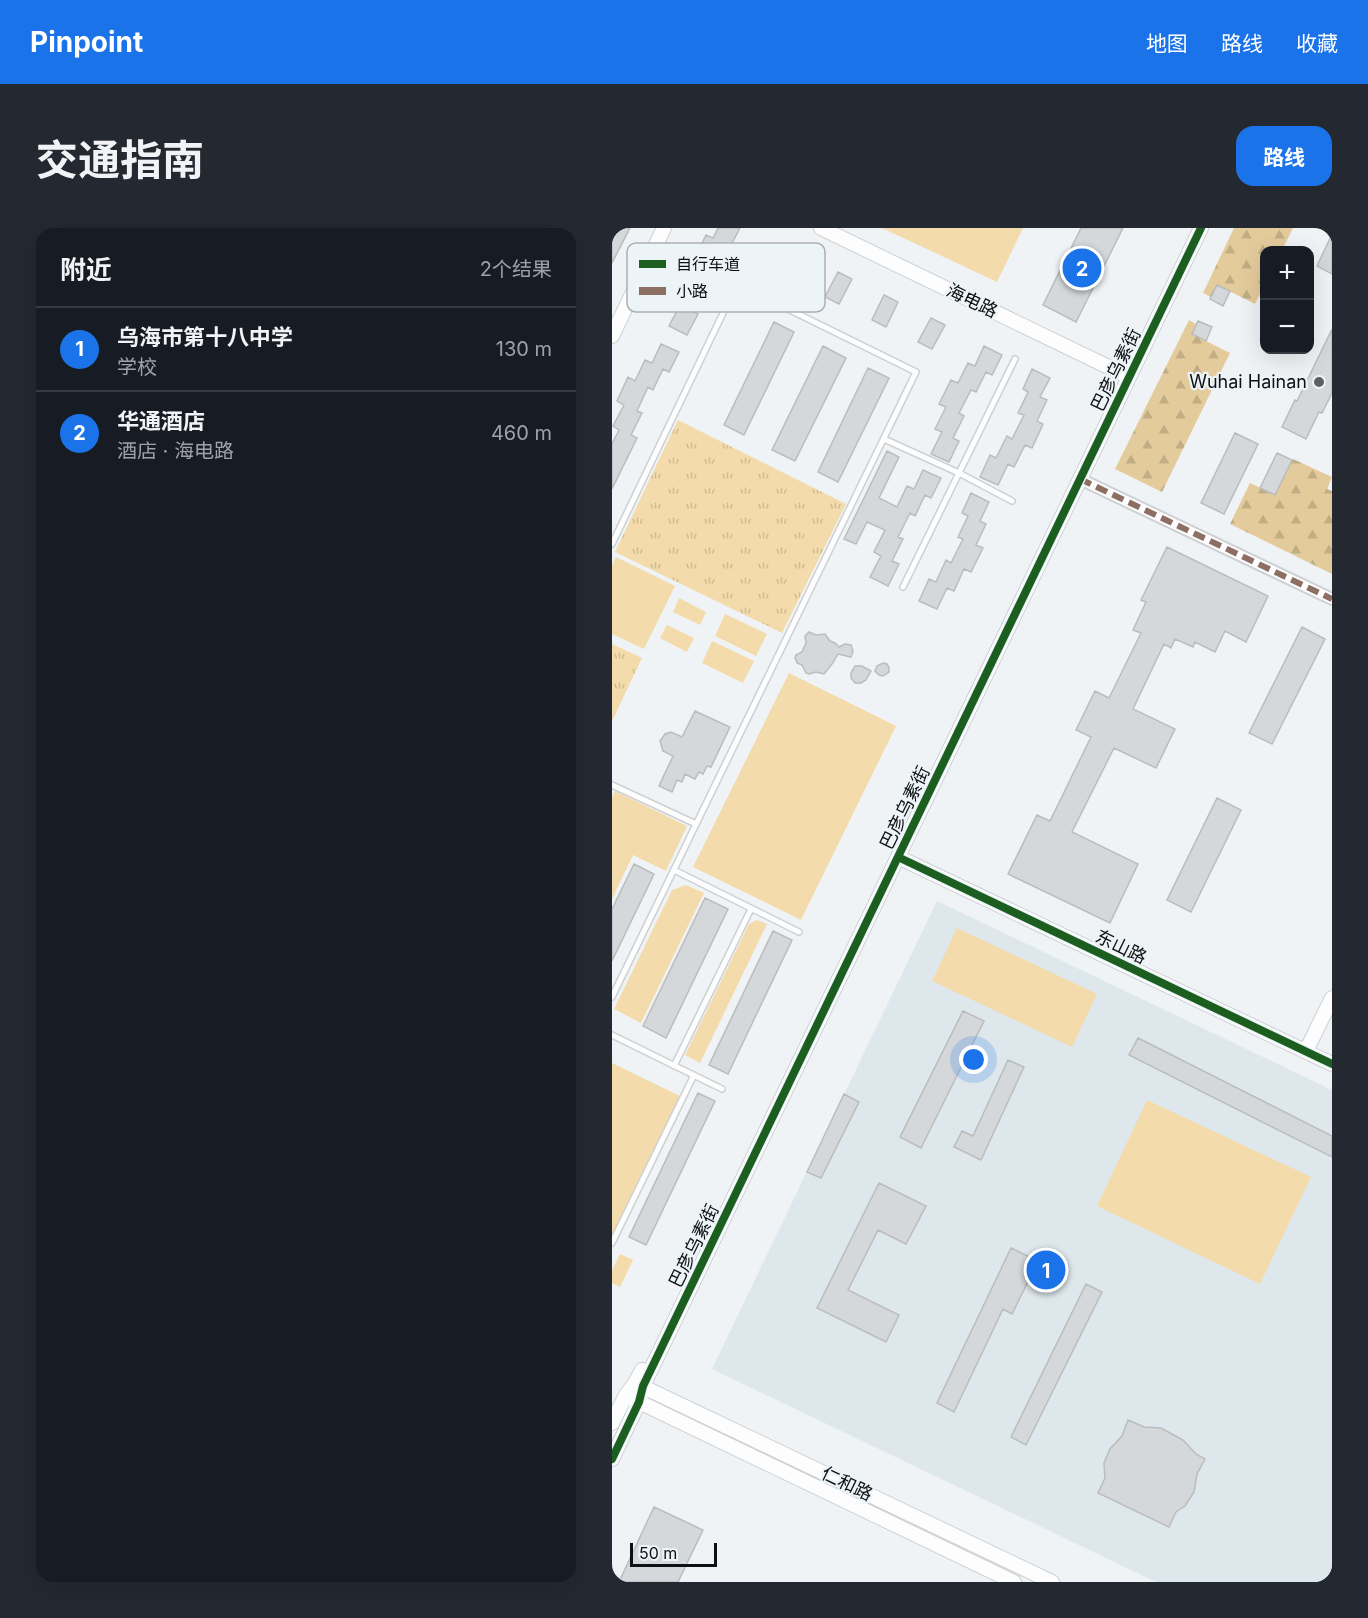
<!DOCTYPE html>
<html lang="zh">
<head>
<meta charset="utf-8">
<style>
	:root { --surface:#171b24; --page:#242831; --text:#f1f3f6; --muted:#9ea1a6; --line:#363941; --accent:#1a73e8 }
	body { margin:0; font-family:Inter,"Noto Sans SC",sans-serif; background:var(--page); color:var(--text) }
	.controls { position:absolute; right:18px; top:18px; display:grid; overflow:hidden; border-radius:12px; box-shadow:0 6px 24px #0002 }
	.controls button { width:54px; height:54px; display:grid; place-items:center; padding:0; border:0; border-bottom:2px solid var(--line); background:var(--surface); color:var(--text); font:30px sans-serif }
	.scale { position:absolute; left:18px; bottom:15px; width:87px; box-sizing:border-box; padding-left:6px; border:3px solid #0e1012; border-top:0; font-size:16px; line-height:21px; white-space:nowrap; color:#0e1012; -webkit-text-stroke:4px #edf4f8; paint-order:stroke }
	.you { position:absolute; left:362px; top:832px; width:21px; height:21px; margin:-15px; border:4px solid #fff; border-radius:50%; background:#1a73e8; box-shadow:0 0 0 9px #1a73e833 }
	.badge { display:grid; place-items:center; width:39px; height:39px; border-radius:50%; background:var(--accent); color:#fff; font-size:20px; font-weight:700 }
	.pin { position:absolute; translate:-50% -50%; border:3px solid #fff; box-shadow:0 2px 6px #0006 }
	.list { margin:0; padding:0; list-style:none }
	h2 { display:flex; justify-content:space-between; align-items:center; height:78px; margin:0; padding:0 24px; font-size:26px }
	h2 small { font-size:20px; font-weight:400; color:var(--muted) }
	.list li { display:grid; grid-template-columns:39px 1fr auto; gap:18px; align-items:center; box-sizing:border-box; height:84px; padding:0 24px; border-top:2px solid var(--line) }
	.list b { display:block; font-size:22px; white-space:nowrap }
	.list p { margin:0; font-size:20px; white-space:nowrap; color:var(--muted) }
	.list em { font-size:20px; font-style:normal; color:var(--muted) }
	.map { position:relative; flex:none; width:720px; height:1354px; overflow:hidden; border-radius:18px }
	header { display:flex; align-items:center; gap:36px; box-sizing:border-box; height:84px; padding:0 30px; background:var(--accent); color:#fff }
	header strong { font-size:28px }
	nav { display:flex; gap:33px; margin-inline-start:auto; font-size:21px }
	.intro { display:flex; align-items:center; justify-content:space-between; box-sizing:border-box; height:144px; padding:0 36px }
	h1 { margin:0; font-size:42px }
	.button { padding:15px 27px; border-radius:18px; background:var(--accent); color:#fff; font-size:21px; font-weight:700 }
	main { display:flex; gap:36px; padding:0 36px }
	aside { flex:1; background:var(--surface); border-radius:18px; box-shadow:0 6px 24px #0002 }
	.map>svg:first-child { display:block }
	.built { fill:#dee7ec }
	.grass { fill:#f4dbac }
	.forest { fill:url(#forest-firs) }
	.park { fill:url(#park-tufts) }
	.building { fill:#d5d8da; stroke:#babcbd; stroke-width:1.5 }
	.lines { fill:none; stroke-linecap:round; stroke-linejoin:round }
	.service-casing { stroke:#ced1d3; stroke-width:8 }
	.minor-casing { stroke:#ced1d3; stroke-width:14 }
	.tertiary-casing { stroke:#ced1d3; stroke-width:16 }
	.service { stroke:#fdfdfe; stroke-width:5 }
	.minor { stroke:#fdfdfe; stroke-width:10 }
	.tertiary { stroke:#fdfdfe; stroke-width:14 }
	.quiet { stroke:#8d6e63; stroke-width:6; stroke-dasharray:12 6; stroke-linecap:butt }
	.cycleway-casing { stroke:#edf4f8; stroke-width:11 }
	.cycleway { stroke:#1b5e20; stroke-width:8 }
	.poi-dot { fill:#5d5f61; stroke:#edf4f8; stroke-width:2 }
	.labels { text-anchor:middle; stroke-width:4.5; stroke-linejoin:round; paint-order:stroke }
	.street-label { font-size:18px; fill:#0e1012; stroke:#edf4f8 }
	.poi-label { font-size:18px; fill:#0e1012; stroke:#edf4f8; text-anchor:end }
	.key { fill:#edf4f8; stroke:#aab0b3; stroke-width:1.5 }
	.key-label { font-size:16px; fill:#0e1012 }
</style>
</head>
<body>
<header>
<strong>Pinpoint</strong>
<nav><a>地图</a><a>路线</a><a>收藏</a></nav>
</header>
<div class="intro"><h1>交通指南</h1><a class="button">路线</a></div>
<main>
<aside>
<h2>附近<small>2个结果</small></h2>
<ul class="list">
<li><span class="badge">1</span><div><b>乌海市第十八中学</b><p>学校</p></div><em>130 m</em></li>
<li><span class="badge">2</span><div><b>华通酒店</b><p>酒店 · 海电路</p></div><em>460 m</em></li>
</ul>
</aside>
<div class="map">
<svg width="720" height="1354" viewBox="0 0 720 1354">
	<defs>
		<pattern id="forest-firs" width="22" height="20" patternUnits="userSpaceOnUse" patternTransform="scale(1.5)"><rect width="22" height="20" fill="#e4cb9c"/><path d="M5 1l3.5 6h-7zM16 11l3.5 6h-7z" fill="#c2ad85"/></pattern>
		<pattern id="park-tufts" width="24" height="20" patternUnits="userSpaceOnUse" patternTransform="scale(1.5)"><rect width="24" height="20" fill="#f4dbac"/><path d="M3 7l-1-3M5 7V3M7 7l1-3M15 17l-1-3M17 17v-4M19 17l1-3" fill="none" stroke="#d0bb93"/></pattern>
	</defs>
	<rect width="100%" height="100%" fill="#f0f3f5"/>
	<path class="built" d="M 325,673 L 720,862 L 720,1354 L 544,1354 L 100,1141 Z"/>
	<path class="grass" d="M 270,0 L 411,0 L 385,54 Z
		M 4,329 L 63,358 L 32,421 L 0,406 L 0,338 Z
		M 67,370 L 94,384 L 88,397 L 61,384 Z
		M 113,386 L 155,406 L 144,428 L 103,408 Z
		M 55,397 L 82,410 L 75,424 L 48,410 Z
		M 100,413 L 142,433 L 131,455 L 90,435 Z
		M 177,445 L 284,498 L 189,692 L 81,639 Z
		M 3,563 L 75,598 L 54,643 L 21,627 L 0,671 L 0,569 Z
		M 74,657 L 92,665 L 29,795 L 2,781 L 60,662 Z
		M 145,692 L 155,696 L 88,835 L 73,827 L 137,696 Z
		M 345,700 L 485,766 L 460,819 L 320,753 Z
		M 0,835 L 68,868 L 0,1009 Z
		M 535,872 L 699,949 L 648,1056 L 485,978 Z
		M 8,1026 L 21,1032 L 8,1059 L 0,1055 L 0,1042 Z"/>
	<path class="forest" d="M 622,0 L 681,0 L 670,22 L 652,22 L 652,58 L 643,76 L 605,57 L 599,69 L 591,65 Z
		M 577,92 L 584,96 L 580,106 L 618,125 L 550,264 L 503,241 Z
		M 681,231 L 720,249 L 715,261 L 720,263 L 720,346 L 618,296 L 638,255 L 663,267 Z"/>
	<path class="park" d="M 66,192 L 234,276 L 170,405 L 3,324 Z
		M 0,416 L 30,430 L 0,493 Z"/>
	<path class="building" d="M 0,0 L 18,0 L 0,35 Z
		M 106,0 L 128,0 L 118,19 L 112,16 L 102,37 L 97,35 L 85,58 L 90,61 L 80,83 L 86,86 L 75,107 L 57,98 L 68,77 L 61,74 L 72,52 L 66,49 L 77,25 L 84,28 L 94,7 L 101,10 Z
		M 469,0 L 511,0 L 464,94 L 431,77 Z
		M 720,6 L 720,46 L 705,38 Z
		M 226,44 L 240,51 L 227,76 L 213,69 Z
		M 605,57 L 618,63 L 611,78 L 598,71 Z
		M 272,67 L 286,74 L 274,99 L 260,92 Z
		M 319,90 L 333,97 L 320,121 L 306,114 Z
		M 586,93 L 600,99 L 594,113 L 580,106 Z
		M 162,94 L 182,104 L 132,207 L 112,197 Z
		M 720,101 L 720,165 L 710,185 L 707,184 L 694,211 L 670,199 L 683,172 L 685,173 Z
		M 49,116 L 67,124 L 57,144 L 51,141 L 41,162 L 36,159 L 25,183 L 30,185 L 19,207 L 25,210 L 0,261 L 0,216 L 7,202 L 1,198 L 12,177 L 5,173 L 16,149 L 23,153 L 33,132 L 40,135 Z
		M 211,118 L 234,130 L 183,233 L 160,222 Z
		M 372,118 L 390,127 L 380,147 L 374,144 L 364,164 L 359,162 L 347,185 L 352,188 L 341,210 L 347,213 L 337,234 L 319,226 L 330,204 L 323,201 L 334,179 L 327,176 L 339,152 L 346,155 L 356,135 L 363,138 Z
		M 256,140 L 277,150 L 226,254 L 206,244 Z
		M 420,141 L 438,150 L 428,169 L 435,172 L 425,193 L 431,196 L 420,220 L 413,217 L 402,239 L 396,236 L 386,257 L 368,249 L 378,227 L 384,230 L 395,208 L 400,211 L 412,187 L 406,185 L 416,164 L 411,161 Z
		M 623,205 L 646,216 L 612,286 L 589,275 Z
		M 275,223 L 287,229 L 267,270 L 285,279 L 295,258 L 302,261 L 311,242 L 329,250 L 319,270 L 313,267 L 303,288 L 298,285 L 286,309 L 291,311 L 280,333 L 287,336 L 276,358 L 258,349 L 269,328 L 262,324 L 273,302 L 255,294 L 244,316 L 232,311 Z
		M 665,225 L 680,232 L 663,267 L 648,260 Z
		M 359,265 L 377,274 L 368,293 L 374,296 L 364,317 L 371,320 L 359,344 L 352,341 L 342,363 L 335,360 L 325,381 L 307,373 L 317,351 L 324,354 L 334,332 L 339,335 L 351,311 L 346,309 L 356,288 L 350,285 Z
		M 555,319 L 656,368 L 634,414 L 613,403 L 603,424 L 583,414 L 581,419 L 563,411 L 559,420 L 552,416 L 521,481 L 563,501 L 544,540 L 502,520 L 460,604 L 526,636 L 498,695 L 396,646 L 425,587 L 438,593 L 479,509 L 464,502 L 483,463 L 497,470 L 529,405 L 521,402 L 534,374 L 529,372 Z
		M 690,399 L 713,411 L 660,516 L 637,505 Z
		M 197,404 L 204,407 L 213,406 L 218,413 L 223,415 L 227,419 L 233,416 L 239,417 L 241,423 L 239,429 L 226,426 L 220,436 L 212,446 L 204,444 L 197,446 L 194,445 L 190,437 L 185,435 L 183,430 L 184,427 L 190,424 L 194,415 L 193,408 Z
		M 271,435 L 275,436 L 277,440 L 277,444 L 271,448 L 267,447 L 263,443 L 265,438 Z
		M 243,438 L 250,438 L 259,443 L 254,452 L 249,455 L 243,455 L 239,450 L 239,445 Z
		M 83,483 L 118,499 L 99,539 L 95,538 L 91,546 L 87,544 L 83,551 L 73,546 L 70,554 L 65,552 L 60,564 L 47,558 L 61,528 L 51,523 L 48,513 L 53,506 L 59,504 L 70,509 Z
		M 605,570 L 629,582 L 579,684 L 555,672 Z
		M 22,636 L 42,646 L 0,733 L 0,681 Z
		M 93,670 L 116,681 L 54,810 L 31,798 Z
		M 161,703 L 180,712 L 116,846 L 97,837 Z
		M 351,783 L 372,793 L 309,920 L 288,909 Z
		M 526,810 L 720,908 L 720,929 L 517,827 Z
		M 396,832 L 412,839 L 369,932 L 342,919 L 350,903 L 361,908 Z
		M 86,865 L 103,873 L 34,1017 L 17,1009 Z
		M 232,866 L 247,874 L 209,950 L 195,944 Z
		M 267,955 L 314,978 L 294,1016 L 266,1002 L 236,1062 L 287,1087 L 274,1114 L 205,1080 Z
		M 399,1020 L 426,1033 L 400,1086 L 391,1081 L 342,1184 L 325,1175 Z
		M 474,1056 L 490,1064 L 414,1217 L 399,1209 Z
		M 516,1192 L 532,1199 L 549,1200 L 571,1212 L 584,1226 L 593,1231 L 585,1246 L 582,1264 L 573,1278 L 564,1284 L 557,1299 L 486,1265 L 493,1250 L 492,1235 L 498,1221 L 510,1208 Z
		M 42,1279 L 91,1302 L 66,1354 L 7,1354 Z"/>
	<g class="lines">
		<defs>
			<path id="service" d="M 272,211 L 347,245 L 400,273
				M 0,316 L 125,56 L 304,144 L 0,769
				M 291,359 L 403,131
				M 0,557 L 84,596
				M 62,642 L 187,704
				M 0,807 L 110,861
				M 62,838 L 139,681
				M 0,1015 L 82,847"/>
			<path id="minor" d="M 468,251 L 720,371"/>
			<path id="tertiary" d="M 209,0 L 511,146
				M 0,108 L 52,0
				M 286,629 L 720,836
				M 694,823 L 720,770
				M 23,1155 L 440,1354
				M 21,1171 L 402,1354
				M 0,1195 L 14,1167 L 23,1155 L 30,1142
				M 0,1231 L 27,1174 L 31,1158 L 589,0"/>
		</defs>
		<use href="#service" class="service-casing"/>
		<use href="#minor" class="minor-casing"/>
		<use href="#tertiary" class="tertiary-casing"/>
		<use href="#service" class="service"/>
		<use href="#minor" class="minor"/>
		<use href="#tertiary" class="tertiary"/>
		<path class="quiet" d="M 468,251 L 720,371"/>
		<defs>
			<path id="cycleway" d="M 286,629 L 720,836
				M 0,1231 L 27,1174 L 31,1158 L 589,0"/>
		</defs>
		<use href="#cycleway" class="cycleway-casing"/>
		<use href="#cycleway" class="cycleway"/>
	</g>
	<circle class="poi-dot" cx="707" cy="154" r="6"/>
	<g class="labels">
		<g class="street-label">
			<text transform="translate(360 73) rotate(26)" y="6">海电路</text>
			<text transform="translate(504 142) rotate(-64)" y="6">巴彦乌素街</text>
			<text transform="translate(293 580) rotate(-64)" y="6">巴彦乌素街</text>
			<text transform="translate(509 719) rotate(26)" y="6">东山路</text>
			<text transform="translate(82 1018) rotate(-64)" y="6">巴彦乌素街</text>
			<text transform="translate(235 1256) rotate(26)" y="6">仁和路</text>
		</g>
		<g class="poi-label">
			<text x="695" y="160">Wuhai Hainan</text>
		</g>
	</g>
	<rect x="15" y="15" width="198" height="69" rx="9" class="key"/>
	<rect x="27" y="32" width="27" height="8" fill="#1b5e20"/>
	<rect x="27" y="59" width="27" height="8" fill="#8d6e63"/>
	<g class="key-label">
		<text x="64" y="42">自行车道</text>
		<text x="64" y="69">小路</text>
	</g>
</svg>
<div class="controls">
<button>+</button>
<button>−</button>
</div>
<div class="scale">50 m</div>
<div class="you"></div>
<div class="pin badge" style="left:434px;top:1042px">1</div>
<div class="pin badge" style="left:470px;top:40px">2</div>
</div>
</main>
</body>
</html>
